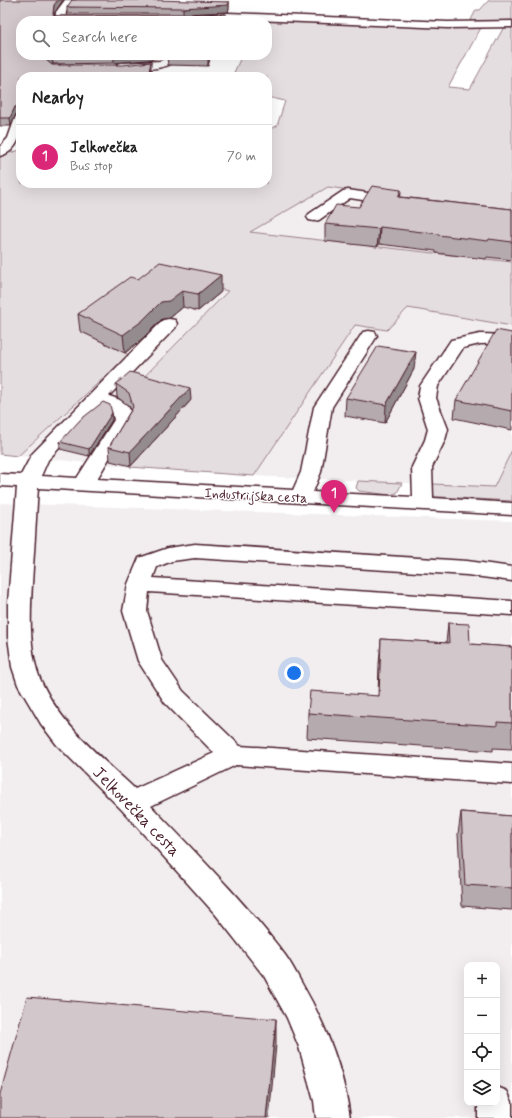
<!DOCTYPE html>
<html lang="en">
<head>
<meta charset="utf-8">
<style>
	:root { --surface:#fff; --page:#f2f2f2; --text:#222; --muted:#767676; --line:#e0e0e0; --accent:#db2777 }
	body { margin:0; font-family:Mynerve,sans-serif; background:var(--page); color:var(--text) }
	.controls { position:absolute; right:12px; bottom:12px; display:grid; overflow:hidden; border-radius:8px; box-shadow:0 4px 16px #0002 }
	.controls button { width:36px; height:36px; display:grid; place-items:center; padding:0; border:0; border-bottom:1px solid var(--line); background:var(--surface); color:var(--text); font:20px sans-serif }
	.you { position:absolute; left:294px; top:673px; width:14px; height:14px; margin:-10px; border:3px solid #fff; border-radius:50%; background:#1a73e8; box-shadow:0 0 0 6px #1a73e833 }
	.badge { display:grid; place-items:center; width:26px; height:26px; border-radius:50%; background:var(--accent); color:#fff; font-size:13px; font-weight:700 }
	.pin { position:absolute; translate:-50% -33px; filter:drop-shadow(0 1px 2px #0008) }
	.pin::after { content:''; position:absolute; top:21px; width:14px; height:12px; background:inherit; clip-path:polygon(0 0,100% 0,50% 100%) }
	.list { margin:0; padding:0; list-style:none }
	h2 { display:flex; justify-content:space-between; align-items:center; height:52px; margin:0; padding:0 16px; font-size:17px }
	h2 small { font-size:13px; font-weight:400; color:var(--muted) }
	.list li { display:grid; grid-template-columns:26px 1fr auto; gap:12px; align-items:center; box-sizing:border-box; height:64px; padding:0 16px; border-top:1px solid var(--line) }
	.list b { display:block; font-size:15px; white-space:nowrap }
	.list p { margin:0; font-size:13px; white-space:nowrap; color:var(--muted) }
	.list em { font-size:13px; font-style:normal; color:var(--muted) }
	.icon { flex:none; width:22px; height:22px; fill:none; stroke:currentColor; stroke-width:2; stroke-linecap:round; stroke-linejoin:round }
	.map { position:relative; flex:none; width:512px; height:1118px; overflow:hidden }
	.search { position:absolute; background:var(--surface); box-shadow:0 4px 16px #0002; left:16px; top:16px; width:256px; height:44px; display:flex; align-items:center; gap:10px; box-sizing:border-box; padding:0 14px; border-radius:16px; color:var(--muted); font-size:15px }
	.panel { position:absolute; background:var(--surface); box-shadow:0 4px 16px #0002; left:16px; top:72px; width:256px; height:116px; border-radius:16px }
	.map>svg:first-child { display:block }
	.built { fill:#f2eeef; fill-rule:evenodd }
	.green { fill:#e5dee0; stroke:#987e86 }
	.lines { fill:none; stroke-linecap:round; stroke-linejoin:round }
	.minor-casing { stroke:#4a1f2b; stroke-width:3 }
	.minor { fill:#fff; fill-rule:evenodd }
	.wall { fill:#b5abaf; stroke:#4a1f2b }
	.shaded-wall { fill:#938b8e; stroke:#4a1f2b }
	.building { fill:#d2c7cb; stroke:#4a1f2b }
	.labels { text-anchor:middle; stroke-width:3; stroke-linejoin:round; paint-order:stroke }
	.street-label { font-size:14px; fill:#4a1f2b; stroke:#fff }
	.near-street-label { font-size:17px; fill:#4a1f2b; stroke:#fff }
</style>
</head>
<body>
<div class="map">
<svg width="512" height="1118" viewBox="0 0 512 1118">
	<rect width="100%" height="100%" fill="#fff"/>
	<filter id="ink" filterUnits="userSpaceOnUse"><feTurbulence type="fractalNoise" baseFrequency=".025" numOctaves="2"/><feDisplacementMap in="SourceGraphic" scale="8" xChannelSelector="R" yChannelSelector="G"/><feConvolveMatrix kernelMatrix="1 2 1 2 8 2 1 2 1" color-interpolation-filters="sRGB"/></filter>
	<g filter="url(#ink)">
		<path class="built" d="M 328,187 L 512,213 L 512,262 L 249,232 Z
			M 156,275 L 229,291 L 136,385 L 192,400 L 130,467 L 18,456 L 128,355 L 80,331 Z
			M 408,308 L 512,326 L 512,450 L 494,487 L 254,476 L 355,325 L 387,330 Z
			M 0,503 L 512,521 L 512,1118 L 0,1118 ZM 467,965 L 497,965 L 497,1103 L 467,1103 Z"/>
		<path class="green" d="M 489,0 L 512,0 L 512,21 L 469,24 L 476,10 L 480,10 Z
			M 257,19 L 482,26 L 448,87 L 470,89 L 505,25 L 512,25 L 512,213 L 328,187 L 250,232 L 512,262 L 512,326 L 408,308 L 387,330 L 355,325 L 254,476 L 130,467 L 191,400 L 136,385 L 228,291 L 156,275 L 80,331 L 129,355 L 18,456 L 0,454 L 0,155 L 21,150 L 21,183 L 267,183 L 267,130 L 277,126 L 285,101 L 267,97 L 267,77 L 232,77 L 242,55 L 267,55 L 267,21 L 256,21 Z
			M 512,450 L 512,501 L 441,497 L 436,497 L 433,495 L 433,484 L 494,487 Z
			M 358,481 L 402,483 L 397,493 L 390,495 L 359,491 L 356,488 Z"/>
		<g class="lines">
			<defs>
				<path id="minor" d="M 65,0 L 75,0 L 66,12 L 65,21 L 55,21 L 56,12 Z
					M 228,13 L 448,22 L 512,21 L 512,27 L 448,28 L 228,19 L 195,21 L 190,18 L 195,15 Z
					M 52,55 L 62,55 L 58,68 L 52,77 L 42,77 L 48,68 Z
					M 172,55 L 183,55 C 171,72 139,69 120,69 L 115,66 L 120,63 L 160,61 Z
					M 21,114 C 21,132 21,150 0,156 L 0,147 L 8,138 L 15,118 L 17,115 Z
					M 348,190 L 394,197 L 399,198 L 401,201 L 399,204 L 394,205 L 350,198 L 319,220 L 314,221 L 309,220 L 307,217 L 309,214 L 343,191 Z
					M 169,319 L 175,320 L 177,324 L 175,328 L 109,396 C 122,400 132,405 132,420 L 97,479 L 293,490 L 301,472 L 314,407 L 363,332 L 369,331 L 375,332 L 377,336 L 332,407 L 321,472 L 313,492 L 413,497 L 412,467 L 425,440 L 428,429 L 418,398 L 420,386 L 451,340 L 480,334 L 512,335 L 512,343 L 480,344 L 463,348 L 438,386 L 436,398 L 448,429 L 445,440 L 432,467 L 433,498 L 512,503 L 512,515 L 38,488 C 36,515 35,541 33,567 C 31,603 26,652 43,685 C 63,727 102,758 135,789 L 214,753 L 165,703 L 138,661 L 123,611 L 128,584 L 139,558 L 168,548 L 195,544 L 467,561 L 512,567 L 512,581 L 467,575 L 195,558 L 172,561 L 157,567 L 153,578 L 512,601 L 512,615 L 149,592 L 147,611 L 162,660 L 183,691 L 240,746 L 512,764 L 512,784 L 236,765 L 151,806 C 197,854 245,902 285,955 C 291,963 296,973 301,982 C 325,1023 344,1070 350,1118 L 316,1118 L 314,1101 L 299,1047 L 287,1018 L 264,976 L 216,915 L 122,810 L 57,745 L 41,724 L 18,685 L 12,667 L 8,637 L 8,603 L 17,487 L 0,486 L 0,474 L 21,475 L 32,454 L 163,320 ZM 100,405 L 112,411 L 114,420 L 77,478 L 41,476 L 48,460 Z
					M 497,1087 L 507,1091 L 512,1102 L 512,1118 L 478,1118 L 478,1103 L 497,1103 Z"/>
			</defs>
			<use href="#minor" class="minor-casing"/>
			<use href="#minor" class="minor"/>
		</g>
		<path class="wall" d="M 0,0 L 55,12 L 54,16 L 196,16 L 226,14 L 226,21 L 21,21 L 21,55 L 166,55 L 148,60 L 114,63 L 53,64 L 51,65 L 52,65 L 151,69 L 149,77 L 21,77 L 21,113 L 16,114 L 11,126 L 0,126 Z
			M 229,2 L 229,8 L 228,12 L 183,14 L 67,14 L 67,7 Z
			M 176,55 L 214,55 L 213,58 L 210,58 L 208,66 L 168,65 L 167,58 Z
			M 401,197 L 512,209 L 512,260 L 487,257 L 486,259 L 436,253 L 436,251 L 379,244 L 377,247 L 325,241 L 325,224 L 359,207 Z
			M 138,279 L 221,292 L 198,311 L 183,307 L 170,318 L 162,319 L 143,338 L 125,353 L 80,331 L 78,314 Z
			M 512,333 L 512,430 L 454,418 L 456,400 Z
			M 414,369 L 385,423 L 345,416 L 346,398 Z
			M 116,384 L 191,400 L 131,466 L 110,461 L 109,447 L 131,410 L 129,406 L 117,397 Z
			M 112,420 L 89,456 L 60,449 L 60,442 Z
			M 448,623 L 470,644 L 512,647 L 512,749 L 493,748 L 493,751 L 307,738 L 308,713 L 378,696 L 379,664 L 381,639 L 446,643 Z
			M 461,812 L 512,816 L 512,910 L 462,906 L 458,834 Z"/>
		<path class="shaded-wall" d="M 58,0 L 63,0 L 55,12 L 54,21 L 53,14 L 54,5 Z
			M 229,2 L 229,8 L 228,12 L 183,14 L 183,8 Z
			M 127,55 L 166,55 L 148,60 L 114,63 L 114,56 Z
			M 209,55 L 210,55 L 210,58 L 208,66 L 208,59 Z
			M 52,57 L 53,64 L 47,67 L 46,60 Z
			M 151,62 L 151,69 L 149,77 L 148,77 Z
			M 20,105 L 21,113 L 16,114 L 11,126 L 10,118 L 15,107 Z
			M 401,190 L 400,207 L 398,197 Z
			M 380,227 L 379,244 L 377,247 L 379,229 Z
			M 221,275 L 221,292 L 198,311 L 198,294 Z
			M 182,291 L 183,307 L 170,318 L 162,319 L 143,338 L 125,353 L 123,335 L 161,302 Z
			M 416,352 L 414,369 L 385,423 L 386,405 Z
			M 190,388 L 191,400 L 131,466 L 130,452 Z
			M 112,413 L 112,420 L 89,456 L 89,449 Z
			M 276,1019 L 276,1045 L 269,1118 L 266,1118 Z"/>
		<path class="building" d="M 0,0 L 58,0 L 54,5 L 53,14 L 54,16 L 196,16 L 226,14 L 224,21 L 21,21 L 21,55 L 127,55 L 114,56 L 52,57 L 46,60 L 52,65 L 122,65 L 151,62 L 148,77 L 21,77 L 21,106 L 20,105 L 15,107 L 10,118 L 0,118 Z
			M 72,0 L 155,0 L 229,2 L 228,5 L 183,8 L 67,7 Z
			M 176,55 L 209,55 L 208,59 L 167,58 Z
			M 372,186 L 401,190 L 398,197 L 512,209 L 512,242 L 489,239 L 488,241 L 438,235 L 439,234 L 380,227 L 379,229 L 325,224 L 336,205 L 359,207 Z
			M 160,262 L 221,275 L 198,294 L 182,291 L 169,301 L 161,302 L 142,321 L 123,335 L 78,314 L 130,277 L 138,279 Z
			M 496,330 L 512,333 L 512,411 L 456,400 Z
			M 378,346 L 416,352 L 386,405 L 346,398 Z
			M 130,372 L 190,388 L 130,452 L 109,447 L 133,407 L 129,393 L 116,384 Z
			M 103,402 L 110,405 L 112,413 L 89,449 L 60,442 L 80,420 Z
			M 448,623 L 469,624 L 470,644 L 512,647 L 512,723 L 497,722 L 497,726 L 308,713 L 310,691 L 379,696 L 381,639 L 449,643 Z
			M 461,812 L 512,816 L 512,888 L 465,885 Z
			M 27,997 L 276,1019 L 266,1118 L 0,1118 L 0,1094 Z"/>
	</g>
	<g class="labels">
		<g class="street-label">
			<text transform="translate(256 495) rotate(3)" y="5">Industrijska cesta</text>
		</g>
		<g class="near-street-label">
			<text transform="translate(137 811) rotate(46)" y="6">Jelkovečka cesta</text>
		</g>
	</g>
</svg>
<div class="controls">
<button>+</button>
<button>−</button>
<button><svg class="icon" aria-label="locate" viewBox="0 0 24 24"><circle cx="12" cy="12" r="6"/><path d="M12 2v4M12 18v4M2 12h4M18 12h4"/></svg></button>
<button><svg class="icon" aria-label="layers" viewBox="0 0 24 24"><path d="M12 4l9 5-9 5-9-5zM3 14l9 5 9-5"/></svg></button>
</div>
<div class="you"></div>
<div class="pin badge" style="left:334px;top:513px">1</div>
<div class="search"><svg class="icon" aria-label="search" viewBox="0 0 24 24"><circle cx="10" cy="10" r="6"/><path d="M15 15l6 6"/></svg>Search here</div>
<section class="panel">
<h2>Nearby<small></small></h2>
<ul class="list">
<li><span class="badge">1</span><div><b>Jelkovečka</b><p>Bus stop</p></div><em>70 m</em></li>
</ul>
</section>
</div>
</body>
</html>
